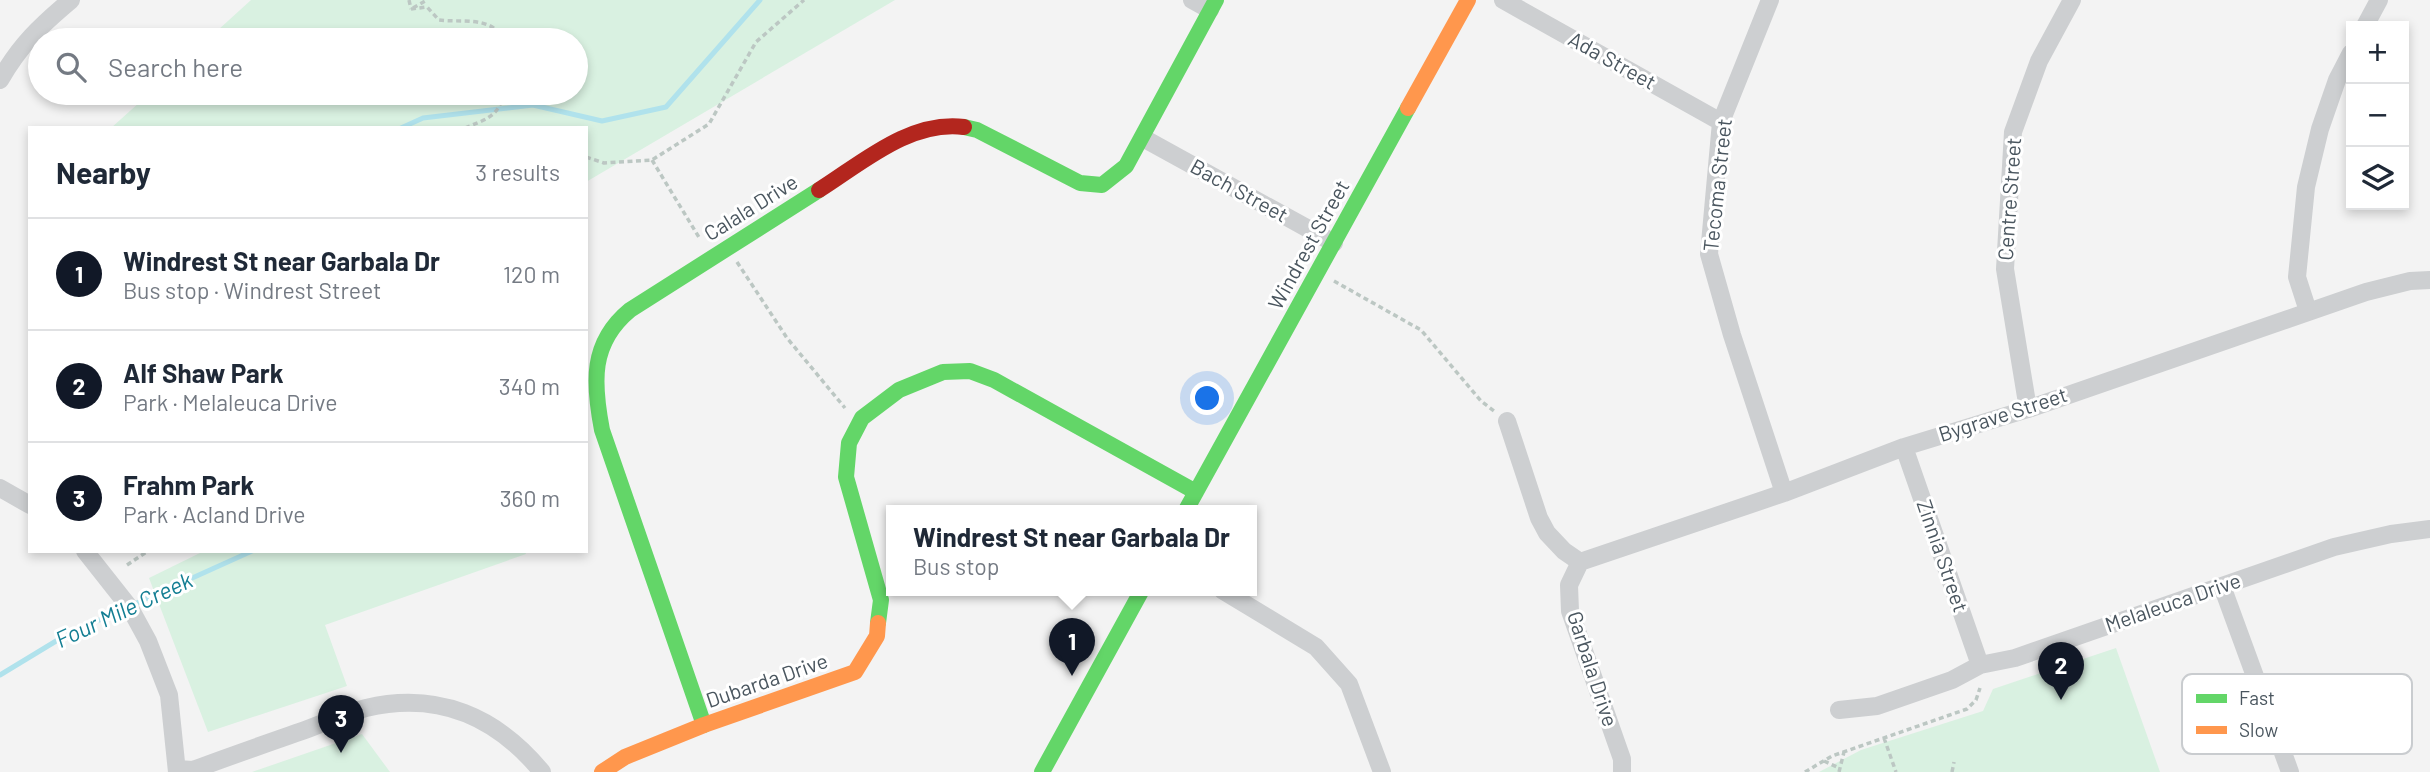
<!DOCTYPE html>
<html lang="en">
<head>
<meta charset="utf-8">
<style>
	:root { --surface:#fff; --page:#f2f2f3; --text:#1f2937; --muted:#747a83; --line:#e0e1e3; --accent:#111827 }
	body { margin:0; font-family:Barlow,sans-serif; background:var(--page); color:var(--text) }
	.controls { position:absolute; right:21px; top:21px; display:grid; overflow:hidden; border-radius:0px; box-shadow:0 4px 10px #0003 }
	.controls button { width:63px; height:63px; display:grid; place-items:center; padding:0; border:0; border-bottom:2px solid var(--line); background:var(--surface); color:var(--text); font:35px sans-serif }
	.you { position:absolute; left:1208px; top:399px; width:24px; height:24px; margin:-18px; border:5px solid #fff; border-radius:50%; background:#1a73e8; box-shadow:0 0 0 10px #1a73e833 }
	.badge { display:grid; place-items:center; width:46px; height:46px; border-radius:50%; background:var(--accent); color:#fff; font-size:23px; font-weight:700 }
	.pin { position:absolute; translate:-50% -58px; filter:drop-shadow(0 2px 4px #0008) }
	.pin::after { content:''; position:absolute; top:37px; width:24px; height:21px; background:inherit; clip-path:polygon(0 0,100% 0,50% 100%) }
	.popup { position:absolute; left:886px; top:505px; width:371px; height:91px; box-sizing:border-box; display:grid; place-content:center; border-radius:0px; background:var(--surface); filter:drop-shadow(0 2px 5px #0005); font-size:23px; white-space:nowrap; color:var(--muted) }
	.popup b { font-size:26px; color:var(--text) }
	.popup::after { content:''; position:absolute; left:50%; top:100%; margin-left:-14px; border:14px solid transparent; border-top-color:var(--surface) }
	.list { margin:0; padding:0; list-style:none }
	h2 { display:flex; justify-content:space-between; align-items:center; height:91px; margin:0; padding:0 28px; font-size:30px }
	h2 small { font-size:23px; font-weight:400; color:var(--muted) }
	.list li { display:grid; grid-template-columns:46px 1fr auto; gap:21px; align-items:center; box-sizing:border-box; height:112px; padding:0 28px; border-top:2px solid var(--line) }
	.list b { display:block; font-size:26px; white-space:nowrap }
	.list p { margin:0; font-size:23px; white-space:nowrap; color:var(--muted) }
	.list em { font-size:23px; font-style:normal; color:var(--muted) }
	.icon { flex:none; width:38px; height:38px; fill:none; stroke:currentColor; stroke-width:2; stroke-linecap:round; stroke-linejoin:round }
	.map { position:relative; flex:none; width:2430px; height:772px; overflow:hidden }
	.search { position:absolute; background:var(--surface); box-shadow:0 4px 10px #0003; left:28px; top:28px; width:560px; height:77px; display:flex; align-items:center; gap:18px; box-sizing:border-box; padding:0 24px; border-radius:38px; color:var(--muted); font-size:26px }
	.panel { position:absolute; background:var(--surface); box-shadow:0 4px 10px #0003; left:28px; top:126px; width:560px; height:427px; border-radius:0px }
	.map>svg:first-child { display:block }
	.green { fill:#d9f1e1 }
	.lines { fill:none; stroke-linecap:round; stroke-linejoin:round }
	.stream { stroke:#b0e2ec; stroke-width:5 }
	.path { stroke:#bcc7c3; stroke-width:3.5; stroke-dasharray:5 3.5; stroke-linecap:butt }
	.street { stroke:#cdcfd1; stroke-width:18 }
	.fast { stroke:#63d668; stroke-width:16 }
	.slow { stroke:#ff974d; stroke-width:16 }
	.jam { stroke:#b3261e; stroke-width:16 }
	.labels { text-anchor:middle; stroke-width:6; stroke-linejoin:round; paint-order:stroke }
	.street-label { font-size:21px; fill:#4a565f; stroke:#fff }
	.water-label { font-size:23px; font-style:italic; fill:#137e93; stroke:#fff }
	.key { fill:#fff; stroke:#c9cccf; stroke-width:2 }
	.key-label { font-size:19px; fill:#4a565f }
</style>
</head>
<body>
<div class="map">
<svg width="2430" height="772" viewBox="0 0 2430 772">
	<rect width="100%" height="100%" fill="#f3f3f3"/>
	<path class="green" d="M 251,0 L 895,0 L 586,182 L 586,128 L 111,128 L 150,93 L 576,93 L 576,40 L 207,40 Z
		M 204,551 L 525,551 L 526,554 L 325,625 L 347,686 L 208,732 L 149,578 Z
		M 2116,648 L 2160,772 L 1819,772 L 1861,750 L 1983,711 L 1993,689 Z
		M 362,734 L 390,772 L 252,772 Z"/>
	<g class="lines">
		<path class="stream" d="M 401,128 L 423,118 L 533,105 L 602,121 L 666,107 L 760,0
			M 0,675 L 66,635 L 252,551"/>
		<path class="path" d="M 409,0 L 411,9
			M 413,8 L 427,0
			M 411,9 L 427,7 L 439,20 C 459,23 494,15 502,40
			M 465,128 C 484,120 500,117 503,93
			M 586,157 L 604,163 L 652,160 L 709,124 L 756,42 L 804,0
			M 652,160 L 700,239
			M 737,262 L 787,338 L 845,408
			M 1334,281 L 1421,330 L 1481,401 L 1494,411
			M 127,565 L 148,551
			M 1884,738 L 1896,772
			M 1824,761 L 1839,768
			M 1805,772 L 1832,756 L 1967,709 L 1976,700 L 1980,688
			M 1839,772 L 1844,752
			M 1952,772 L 1954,762"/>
		<path class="street" d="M 1192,0 L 1210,10
			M 1503,0 L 1721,122
			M 1770,0 L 1721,122 L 1709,254 L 1732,335 L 1784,493
			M 2365,26 L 2379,0
			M 0,80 C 20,45 40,26 71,0
			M 1143,138 L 1334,243
			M 2308,311 L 2297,277 L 2306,187 L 2320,129 L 2337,80 L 2351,53
			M 2028,409 L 2005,269 L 2013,132 L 2039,61 L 2072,0
			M 1507,421 L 1539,518 L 1547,533 L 1564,551 L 1580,562
			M 1904,447 L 1980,665
			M 0,488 L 30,505
			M 85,551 L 130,608 L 148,641 L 169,695 L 177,772
			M 1580,562 L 1784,493 L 1904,447 L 2028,409 L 2366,292 L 2410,281 L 2430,280
			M 1580,562 L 1569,585 L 1570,611 L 1622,759 L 1622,772
			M 2222,586 L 2290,772
			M 1222,590 L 1316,647 L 1349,684 L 1382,772
			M 1839,710 L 1877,706 L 1952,680 L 1980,665 L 2015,658 L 2334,547 L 2391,534 L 2430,529
			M 177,769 L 193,770 C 230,756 268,743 305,730 C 325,723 345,713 366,708 C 438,691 497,717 542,772"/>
		<path class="fast" d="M 964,127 L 977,130 L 1080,183 L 1102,185 L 1126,166 L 1216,0
			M 1186,510 L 1408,108
			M 878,623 L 881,600 L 846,477 L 849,443 L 862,418 L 899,390 L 943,372 L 970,371 L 994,380 L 1196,492
			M 704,725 L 602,430 C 593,383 590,343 630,310 L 819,190
			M 1042,772 L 1142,590"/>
		<path class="slow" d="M 1408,108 L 1468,0
			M 602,772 L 625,757 L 704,725 L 855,672 L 877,636 L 878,623"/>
		<path class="jam" d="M 819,190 C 862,163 910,120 964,127"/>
	</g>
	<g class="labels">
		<g class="street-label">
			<text transform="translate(1612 61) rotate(29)" y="7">Ada Street</text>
			<text transform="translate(1718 185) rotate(-84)" y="7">Tecoma Street</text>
			<text transform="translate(1239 191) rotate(29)" y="7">Bach Street</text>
			<text transform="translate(2010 199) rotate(-86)" y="7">Centre Street</text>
			<text transform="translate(751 208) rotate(-32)" y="7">Calala Drive</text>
			<text transform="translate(1309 245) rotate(-61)" y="7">Windrest Street</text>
			<text transform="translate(2003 415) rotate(-18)" y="7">Bygrave Street</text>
			<text transform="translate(1942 556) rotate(71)" y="7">Zinnia Street</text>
			<text transform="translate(2173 603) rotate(-19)" y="7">Melaleuca Drive</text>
			<text transform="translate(1592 669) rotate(72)" y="7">Garbala Drive</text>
			<text transform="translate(767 681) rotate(-19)" y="7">Dubarda Drive</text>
		</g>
		<g class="water-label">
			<text transform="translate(124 610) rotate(-25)" y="8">Four Mile Creek</text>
		</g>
	</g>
	<rect x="2182" y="674" width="230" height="80" rx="10" class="key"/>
	<rect x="2196" y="694" width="31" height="9" fill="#63d668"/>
	<rect x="2196" y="726" width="31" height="8" fill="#ff974d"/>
	<g class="key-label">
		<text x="2239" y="705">Fast</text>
		<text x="2239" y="737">Slow</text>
	</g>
</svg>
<div class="controls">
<button>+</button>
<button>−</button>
<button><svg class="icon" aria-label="layers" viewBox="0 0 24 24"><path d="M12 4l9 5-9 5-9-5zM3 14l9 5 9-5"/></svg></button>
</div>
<div class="you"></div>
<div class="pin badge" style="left:1072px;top:676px">1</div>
<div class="popup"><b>Windrest St near Garbala Dr</b>Bus stop</div>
<div class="pin badge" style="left:2061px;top:700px">2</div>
<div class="pin badge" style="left:341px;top:753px">3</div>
<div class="search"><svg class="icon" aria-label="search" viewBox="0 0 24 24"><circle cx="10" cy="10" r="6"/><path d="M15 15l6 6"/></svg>Search here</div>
<section class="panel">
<h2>Nearby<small>3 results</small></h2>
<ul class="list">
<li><span class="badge">1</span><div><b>Windrest St near Garbala Dr</b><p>Bus stop · Windrest Street</p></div><em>120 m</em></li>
<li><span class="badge">2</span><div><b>Alf Shaw Park</b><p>Park · Melaleuca Drive</p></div><em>340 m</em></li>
<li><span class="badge">3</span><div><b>Frahm Park</b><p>Park · Acland Drive</p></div><em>360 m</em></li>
</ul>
</section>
</div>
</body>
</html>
